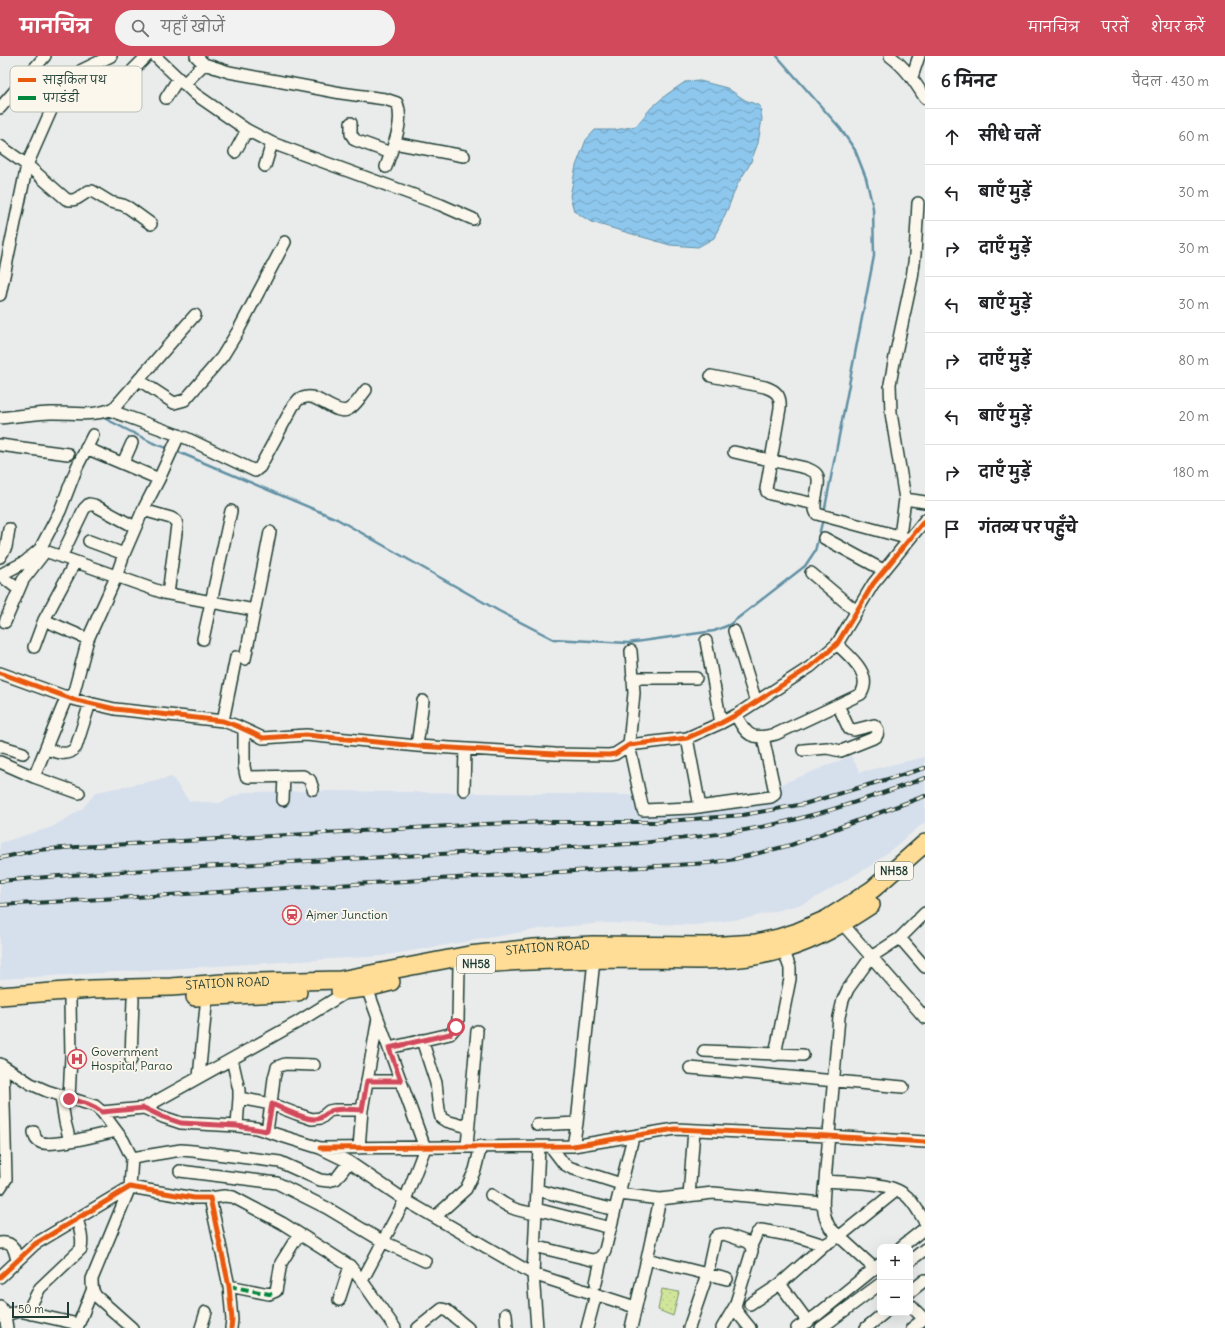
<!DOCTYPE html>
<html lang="hi">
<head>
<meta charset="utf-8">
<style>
	:root { --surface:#fff; --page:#f2f2f2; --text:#202124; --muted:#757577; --line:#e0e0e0; --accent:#d1495b }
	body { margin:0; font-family:Delius,"Playpen Sans Deva",sans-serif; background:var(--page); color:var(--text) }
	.controls { position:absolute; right:12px; bottom:12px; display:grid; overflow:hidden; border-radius:8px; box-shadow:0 4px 16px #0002 }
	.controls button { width:36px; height:36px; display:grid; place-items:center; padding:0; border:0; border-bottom:1px solid var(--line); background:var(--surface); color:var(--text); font:20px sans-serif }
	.scale { position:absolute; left:12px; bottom:10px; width:57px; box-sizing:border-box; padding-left:4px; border:2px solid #1f3d34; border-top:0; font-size:11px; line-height:14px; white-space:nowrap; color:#1f3d34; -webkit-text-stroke:3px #fbf7ec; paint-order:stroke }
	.stop { position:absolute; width:12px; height:12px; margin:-9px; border:3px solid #d1495b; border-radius:50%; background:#fff }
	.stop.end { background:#d1495b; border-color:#fff; box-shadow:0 1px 4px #0008 }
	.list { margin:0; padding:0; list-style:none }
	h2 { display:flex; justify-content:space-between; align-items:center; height:52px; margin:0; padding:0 16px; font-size:17px }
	h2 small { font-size:13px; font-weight:400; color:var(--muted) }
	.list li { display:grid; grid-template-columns:26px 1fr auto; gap:12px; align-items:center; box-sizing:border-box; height:56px; padding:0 16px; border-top:1px solid var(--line) }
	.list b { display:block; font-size:15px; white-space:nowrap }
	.list em { font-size:13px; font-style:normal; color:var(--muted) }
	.icon { flex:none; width:22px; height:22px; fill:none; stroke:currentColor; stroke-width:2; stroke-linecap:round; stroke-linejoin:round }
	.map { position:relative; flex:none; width:925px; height:1272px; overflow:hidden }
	header { display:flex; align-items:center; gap:24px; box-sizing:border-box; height:56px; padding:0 20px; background:var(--accent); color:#fff }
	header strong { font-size:19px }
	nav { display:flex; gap:22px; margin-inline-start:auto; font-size:14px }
	.search { width:280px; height:36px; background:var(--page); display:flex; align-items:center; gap:10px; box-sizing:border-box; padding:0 14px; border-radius:22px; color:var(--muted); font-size:15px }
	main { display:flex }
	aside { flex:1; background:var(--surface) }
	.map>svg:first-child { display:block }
	.built { fill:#d6dfec }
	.park { fill:url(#park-dots); stroke:#789268 }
	.water { fill:url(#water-waves); stroke:#6190a3 }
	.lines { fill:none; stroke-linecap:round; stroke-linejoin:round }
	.stream { stroke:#6190a3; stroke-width:2.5 }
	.minor-casing { stroke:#1f3d34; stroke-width:14 }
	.highway-casing { stroke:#1f3d34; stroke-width:20 }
	.minor { stroke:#fbf7ec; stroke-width:11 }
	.highway { stroke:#ffdd96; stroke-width:17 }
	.rail-casing { stroke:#1f3d34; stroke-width:4 }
	.rail { stroke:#fbf7ec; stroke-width:2.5; stroke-dasharray:8; stroke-linecap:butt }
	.quiet { stroke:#00873e; stroke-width:4; stroke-dasharray:8 4; stroke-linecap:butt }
	.cycleway-casing { stroke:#fbf7ec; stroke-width:8 }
	.cycleway { stroke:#e8590c; stroke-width:5 }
	.route { stroke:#d1495b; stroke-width:5 }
	.labels { text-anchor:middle; stroke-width:3.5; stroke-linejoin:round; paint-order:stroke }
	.shield { fill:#fbf7ec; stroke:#61756b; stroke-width:1 }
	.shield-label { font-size:11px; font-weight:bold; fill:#1f3d34 }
	.poi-label { font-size:12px; fill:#1f3d34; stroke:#fbf7ec; text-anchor:start }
	.street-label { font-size:12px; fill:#1f3d34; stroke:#fbf7ec }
	.key { fill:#fbf7ec; stroke:#b9bfb5; stroke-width:1 }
	.key-label { font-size:11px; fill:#1f3d34 }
</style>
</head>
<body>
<header>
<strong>मानचित्र</strong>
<div class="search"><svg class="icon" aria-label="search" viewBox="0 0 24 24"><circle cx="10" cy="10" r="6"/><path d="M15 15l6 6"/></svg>यहाँ खोजें</div>
<nav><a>मानचित्र</a><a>परतें</a><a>शेयर करें</a></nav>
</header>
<main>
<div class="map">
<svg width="925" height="1272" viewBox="0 0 925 1272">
	<defs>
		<pattern id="park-dots" width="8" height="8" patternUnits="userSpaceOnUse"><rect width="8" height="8" fill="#d2e69b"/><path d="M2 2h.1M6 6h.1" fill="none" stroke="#b4c686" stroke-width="1.8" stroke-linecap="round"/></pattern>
		<pattern id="water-waves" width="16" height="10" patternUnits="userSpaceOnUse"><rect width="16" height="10" fill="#8dc7ed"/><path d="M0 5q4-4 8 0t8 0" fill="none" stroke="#73a3c1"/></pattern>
	</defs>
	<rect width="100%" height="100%" fill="#eaecec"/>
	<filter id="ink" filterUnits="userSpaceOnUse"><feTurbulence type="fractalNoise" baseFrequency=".025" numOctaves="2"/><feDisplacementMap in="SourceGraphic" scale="8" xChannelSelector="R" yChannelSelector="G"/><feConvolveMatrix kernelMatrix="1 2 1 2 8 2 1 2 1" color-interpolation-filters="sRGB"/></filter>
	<g filter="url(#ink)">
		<path class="built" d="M 851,700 L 860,716 L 925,701 L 925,766 L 872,809 L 806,847 L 748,862 L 694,869 L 605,867 L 540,873 L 381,900 L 0,923 L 0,787 L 52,771 L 82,753 L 96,736 L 172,721 L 189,745 L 219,747 L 245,736 L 329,735 L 635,739 L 638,750 L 742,744 Z"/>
		<path class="park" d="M 662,1233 L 679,1236 L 673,1260 L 658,1254 Z"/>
		<path class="water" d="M 700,25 L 727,32 L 745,44 L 760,50 L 762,63 L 758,87 L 750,108 L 737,129 L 728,152 L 714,182 L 698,191 L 670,189 L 591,166 L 574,155 L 570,140 L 576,110 L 586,84 L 595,74 L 615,74 L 636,70 L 651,52 L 666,39 L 685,26 Z"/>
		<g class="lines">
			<path class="stream" d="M 777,0 L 840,72 L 855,94 L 866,122 L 873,152 L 874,200 L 824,457
				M 100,360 L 153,387 L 169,393
				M 176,395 L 337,463 L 499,555 L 553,583 L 628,587 L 714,575 L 729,569 L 805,510 L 815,495 L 823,463"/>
			<defs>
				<path id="minor" d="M 155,0 L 195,38 L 247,74 L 272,87 L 441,149 L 473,163
					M 196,0 L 204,8 L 229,16 L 341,37 L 385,43 L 397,47 C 405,67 392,92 386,111
					M 890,0 C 906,12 915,26 925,42
					M 133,14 L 147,0
					M 912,21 L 919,0
					M 184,28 L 204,8
					M 166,42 L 178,23
					M 0,52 L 45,0
					M 351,67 L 351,78 L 355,84 L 391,97
					M 394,87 L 464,100
					M 0,90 L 27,109 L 66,143 C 75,147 81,139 89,135 L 92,135 L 110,146 L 123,149 L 129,152 L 151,168
					M 235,96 L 247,74
					M 265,110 L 272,87
					M 0,239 L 27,109 L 53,50 L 67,29 L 82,14 L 111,0
					M 711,320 L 765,331 C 777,335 781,340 780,352 L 766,433 L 767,436 L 770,438 L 815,448
					M 139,324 L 174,347 L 185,344 L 222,301 L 238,275 L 285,186
					M 109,354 L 186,382 L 255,415 L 260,411 L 293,350 L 299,343 C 303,342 307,340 311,341 C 322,343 339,360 349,353 C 356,349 361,340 366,334
					M 0,362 C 17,360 33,358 50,357 C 70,356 97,362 115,351 L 195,259
					M 0,389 L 68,398
					M 86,392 L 159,423
					M 734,396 L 806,412 C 810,414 815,415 817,419 C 822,429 810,449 817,458 L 906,482
					M 123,407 L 132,387
					M 905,443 L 925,446
					M 143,454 L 171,462 L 176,465 L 177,469 L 168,538
					M 900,480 L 905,443 L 891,357 L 890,328 L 895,301 L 912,222 L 915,199 L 918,147
					M 824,482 L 883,514
					M 89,485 L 124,498
					M 45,495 L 164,537 L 254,554
					M 0,501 L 6,491 L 9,473
					M 61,501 L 84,453 L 89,448 L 94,449 L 135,471
					M 75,506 L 44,564 L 88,583
					M 811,517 L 856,555
					M 0,519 L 25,506 L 40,493 L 60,455 L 77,411 L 93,379
					M 0,519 L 18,533
					M 5,566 L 23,524 L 44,497
					M 734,575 L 756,646
					M 203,583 L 231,455
					M 706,585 L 721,667
					M 34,591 L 44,564
					M 631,595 L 634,637 L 629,689 L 643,754 L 691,752 L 771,741 L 774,739 L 775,736 L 763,681
					M 245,603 L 270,476
					M 0,617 L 72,643 L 115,653 L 223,665 L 237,670 L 263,682 L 306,679 L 417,690 L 555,698 L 609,699 L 615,698 L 629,689 L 687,682 L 721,667 L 736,659 L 810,611 L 837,588 L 873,528 L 925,464
					M 632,622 L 696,622
					M 72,643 L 88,583 L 116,521 L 124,498 L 143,454 L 159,423 L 179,379
					M 736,659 C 747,681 752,684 776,678 L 861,638 C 873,618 850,601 837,588
					M 223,665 L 236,601
					M 244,674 L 244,710 L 246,720 L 249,721 L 303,720 L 310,724 L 313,733
					M 687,682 L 700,751
					M 0,690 L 23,697
					M 417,690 L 423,645
					M 46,693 C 57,696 68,702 76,691 L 90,647
					M 803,694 L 827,692 L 841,695 L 876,681 C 879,677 878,672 874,669 L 854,674 L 849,673 L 838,649
					M 0,706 L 34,721 L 79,737
					M 34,721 L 67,640
					M 464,734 L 465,693
					M 283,744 L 284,720
					M 847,873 L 925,962
					M 900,882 L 925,911
					M 422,984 L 436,1027 L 439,1054 L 441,1062 L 446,1065 L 468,1071
					M 389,992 L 450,978 L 456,971 L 458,964 L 459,910
					M 704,995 L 803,999
					M 775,999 L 790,923 L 790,912 L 783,893
					M 232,1003 L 239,1034 L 239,1042 L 237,1070
					M 131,1004 L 133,943
					M 0,1008 L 31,1028 L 47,1035 L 95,1050 L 102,1056 L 123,1084 L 132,1102 L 130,1131 L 92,1223 C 92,1230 92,1235 96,1240 L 132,1272
					M 690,1012 L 903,1031
					M 199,1021 L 207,940
					M 367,1025 L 401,1025
					M 61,1041 L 65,1066 L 70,1085
					M 239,1042 L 271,1048 L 297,1058 L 312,1063 L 321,1062 L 329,1055 L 334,1054 L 362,1054
					M 69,1043 L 71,1000 L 70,945
					M 144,1052 L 163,1061 L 181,1067 L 237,1070 L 256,1072 L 320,1092 L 349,1106 L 405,1144 L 533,1218 L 635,1251
					M 102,1056 L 144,1052 L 298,966 L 348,935
					M 537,1069 L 577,1067
					M 267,1075 L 271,1048 L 274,1022 L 277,1011 L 285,1008 L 314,1009
					M 34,1076 C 35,1081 35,1084 40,1086 C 51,1092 102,1078 116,1075
					M 467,1090 L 477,975
					M 573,1090 L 577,1067 L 594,904
					M 551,1091 L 564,1108 L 571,1112 L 621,1128
					M 320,1092 L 573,1090 L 675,1073 L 828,1080 L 925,1086
					M 359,1092 L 362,1054 L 378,962
					M 132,1102 L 181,1094 L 193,1095 L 280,1106 L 320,1124 L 328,1125 L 336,1123 L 349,1106
					M 180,1115 L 277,1127 L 327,1152 L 382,1185 L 425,1205
					M 825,1125 C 846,1127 888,1125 904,1138 C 913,1144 919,1157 925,1166
					M 0,1132 L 6,1123 L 3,1010
					M 537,1134 L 615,1154
					M 619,1138 L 660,1143 L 713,1137 L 823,1147
					M 491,1139 C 509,1152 514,1154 536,1158
					M 689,1140 L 694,1074
					M 210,1142 L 224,1140 L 233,1141 L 282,1167 L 350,1210 L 362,1225 L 395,1272
					M 536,1153 L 611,1172
					M 435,1161 L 466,1133 L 475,1114 L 481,1090
					M 0,1187 C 13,1185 15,1194 17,1205
					M 534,1190 L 592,1204 C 599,1203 602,1201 605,1194 L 633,1081
					M 751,1190 L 757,1177 L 761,1174 L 799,1181 L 824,1189
					M 901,1191 L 925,1172
					M 647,1203 L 727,1223
					M 910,1205 L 925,1193
					M 874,1212 L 830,1172 C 821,1157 823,1142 825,1125 L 839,961 L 843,944 L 848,933 L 871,901 L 900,882 L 925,857
					M 0,1221 L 35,1188 L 130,1131 L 194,1142 L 210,1142 L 229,1230 L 232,1264 L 231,1272
					M 362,1225 L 405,1144 L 425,1092 L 367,932
					M 596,1227 L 602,1200
					M 229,1230 L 269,1238 L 276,1235 L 281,1207 L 299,1178
					M 910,1236 L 925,1224
					M 339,1244 L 350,1210
					M 750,1248 L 780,1228
					M 910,1249 L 924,1263
					M 0,1250 L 5,1259 L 7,1272
					M 31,1258 L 32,1247 L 40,1232 L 81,1193 C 83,1182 80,1173 77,1163
					M 506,1258 L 507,1272
					M 5,1259 L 19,1255 L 78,1268
					M 808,1266 L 780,1228 L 824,1189 L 840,1180 L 897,1134
					M 77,1272 L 92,1235
					M 201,1272 L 206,1256
					M 418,1272 L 442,1253 L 446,1254 L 468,1272
					M 537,1272 L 533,1218 L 539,1091
					M 587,1272 L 596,1238
					M 631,1272 L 647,1203 L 660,1143
					M 689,1272 L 707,1219 L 715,1182 L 718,1179 L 724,1178 L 747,1186 L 751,1190 L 752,1195 L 735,1250 L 737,1256 L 750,1272
					M 722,1272 L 735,1250
					M 797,1272 L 817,1259 L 880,1208
					M 821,1272 L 880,1228
					M 866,1272 L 884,1257
					M 912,1272 L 925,1262"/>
				<g id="highway">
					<path d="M 494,907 C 545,903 597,903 649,903 C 694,904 740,907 785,893 C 818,883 842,868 871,849"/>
					<path d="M 340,935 L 367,932 L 391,926"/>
					<path id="s1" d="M 0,940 L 92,933 L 171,931 L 223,927 L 340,924 L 469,899 L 534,892 L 592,889 L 708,890 L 756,887 L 778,882 L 797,876 L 827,863 L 849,849 L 873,833 L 925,787"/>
					<path d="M 195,941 L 298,936"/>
				</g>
			</defs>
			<use href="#minor" class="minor-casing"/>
			<use href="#highway" class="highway-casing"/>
			<use href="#minor" class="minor"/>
			<use href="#highway" class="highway"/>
			<defs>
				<path id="rail" d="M 0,802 L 37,794 L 77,791 L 485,768 L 548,766 L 655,766 L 743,759 L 804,748 L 925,712
					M 0,825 L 71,819 L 162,813 L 629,788 C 691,782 753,776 812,759 C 851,749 888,735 925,722
					M 0,849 L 709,807 L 735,803 L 791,789 L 925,740"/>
			</defs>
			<use href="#rail" class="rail-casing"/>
			<use href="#rail" class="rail"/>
			<path class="quiet" d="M 229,1230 L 269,1238 L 273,1237"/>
			<defs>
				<path id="cycleway" d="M 0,617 L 72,643 L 115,653 L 223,665 L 237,670 L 263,682 L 306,679 L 417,690 L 555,698 L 609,699 L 615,698 L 629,689 L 687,682 L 721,667 L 736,659 L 810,611 L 837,588 L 873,528 L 925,464
					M 320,1092 L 573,1090 L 675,1073 L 828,1080 L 925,1086
					M 0,1221 L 35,1188 L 130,1131 L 194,1142 L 210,1142 L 229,1230 L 232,1264 L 231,1272"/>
			</defs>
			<use href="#cycleway" class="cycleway-casing"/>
			<use href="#cycleway" class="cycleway"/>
		</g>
	</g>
	<g class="lines" filter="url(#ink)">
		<path class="route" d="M 69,1043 C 82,1046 92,1048 102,1056 L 144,1052 L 163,1061 L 181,1067 L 237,1070 L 267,1075 L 272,1048 C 283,1053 304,1064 317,1063 C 324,1062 327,1055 334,1054 C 342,1052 353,1054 362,1054 L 367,1025 L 401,1025 L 389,992 L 450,978 L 456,971"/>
	</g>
	<defs>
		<symbol id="station-ring" viewBox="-11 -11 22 22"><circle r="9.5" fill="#fbf7ec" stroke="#d1495b" stroke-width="1.5"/><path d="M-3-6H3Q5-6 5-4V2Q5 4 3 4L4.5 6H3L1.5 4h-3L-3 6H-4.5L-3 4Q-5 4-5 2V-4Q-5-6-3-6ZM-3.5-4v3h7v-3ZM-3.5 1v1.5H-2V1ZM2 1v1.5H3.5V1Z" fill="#d1495b"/></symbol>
		<symbol id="hospital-ring" viewBox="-11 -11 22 22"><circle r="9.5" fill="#fbf7ec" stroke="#d1495b" stroke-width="1.5"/><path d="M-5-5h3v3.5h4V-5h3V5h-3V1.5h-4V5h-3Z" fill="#d1495b"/></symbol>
	</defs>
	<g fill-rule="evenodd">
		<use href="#station-ring" x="281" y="848" width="22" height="22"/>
		<use href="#hospital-ring" x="66" y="992" width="22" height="22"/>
	</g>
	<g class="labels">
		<g class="shield">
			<rect x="875" y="806" width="38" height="18" rx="3"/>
			<rect x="457" y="899" width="38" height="18" rx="3"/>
		</g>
		<g class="shield-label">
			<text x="894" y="819">NH58</text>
			<text x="476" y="912">NH58</text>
		</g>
		<g class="poi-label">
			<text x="306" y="863">Ajmer Junction</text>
			<text x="91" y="1000">Government<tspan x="91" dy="14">Hospital, Parao</tspan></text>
		</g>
		<g class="street-label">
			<text dy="4" stroke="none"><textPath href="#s1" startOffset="551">STATION ROAD</textPath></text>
			<text dy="4" stroke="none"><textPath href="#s1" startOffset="228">STATION ROAD</textPath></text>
		</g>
	</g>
	<rect x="10" y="10" width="132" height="46" rx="6" class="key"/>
	<rect x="18" y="22" width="18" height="4" fill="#e8590c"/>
	<rect x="18" y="40" width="18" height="4" fill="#00873e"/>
	<g class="key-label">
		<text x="43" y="28">साइकिल पथ</text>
		<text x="43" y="46">पगडंडी</text>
	</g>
</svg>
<div class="controls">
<button>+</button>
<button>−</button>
</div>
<div class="scale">50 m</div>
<div class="stop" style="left:456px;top:971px"></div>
<div class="stop end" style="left:69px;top:1043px"></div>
</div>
<aside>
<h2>6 मिनट<small>पैदल · 430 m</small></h2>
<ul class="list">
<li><svg class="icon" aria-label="ahead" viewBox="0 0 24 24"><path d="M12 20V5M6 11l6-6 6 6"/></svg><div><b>सीधे चलें</b></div><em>60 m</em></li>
<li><svg class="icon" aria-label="left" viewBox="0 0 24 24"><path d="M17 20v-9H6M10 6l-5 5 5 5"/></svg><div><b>बाएँ मुड़ें</b></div><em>30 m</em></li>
<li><svg class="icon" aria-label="right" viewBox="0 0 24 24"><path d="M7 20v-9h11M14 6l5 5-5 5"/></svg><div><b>दाएँ मुड़ें</b></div><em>30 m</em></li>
<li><svg class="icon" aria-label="left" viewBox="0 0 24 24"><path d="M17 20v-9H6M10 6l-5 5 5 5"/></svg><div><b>बाएँ मुड़ें</b></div><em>30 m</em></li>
<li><svg class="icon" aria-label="right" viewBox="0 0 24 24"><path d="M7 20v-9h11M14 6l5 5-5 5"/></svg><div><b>दाएँ मुड़ें</b></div><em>80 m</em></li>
<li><svg class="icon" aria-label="left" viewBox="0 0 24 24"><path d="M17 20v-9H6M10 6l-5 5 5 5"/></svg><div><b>बाएँ मुड़ें</b></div><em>20 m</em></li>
<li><svg class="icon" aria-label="right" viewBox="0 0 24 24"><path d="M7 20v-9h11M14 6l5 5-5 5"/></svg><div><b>दाएँ मुड़ें</b></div><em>180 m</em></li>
<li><svg class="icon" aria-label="arrive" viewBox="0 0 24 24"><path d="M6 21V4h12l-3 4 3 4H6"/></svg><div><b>गंतव्य पर पहुँचे</b></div></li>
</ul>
</aside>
</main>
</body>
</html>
